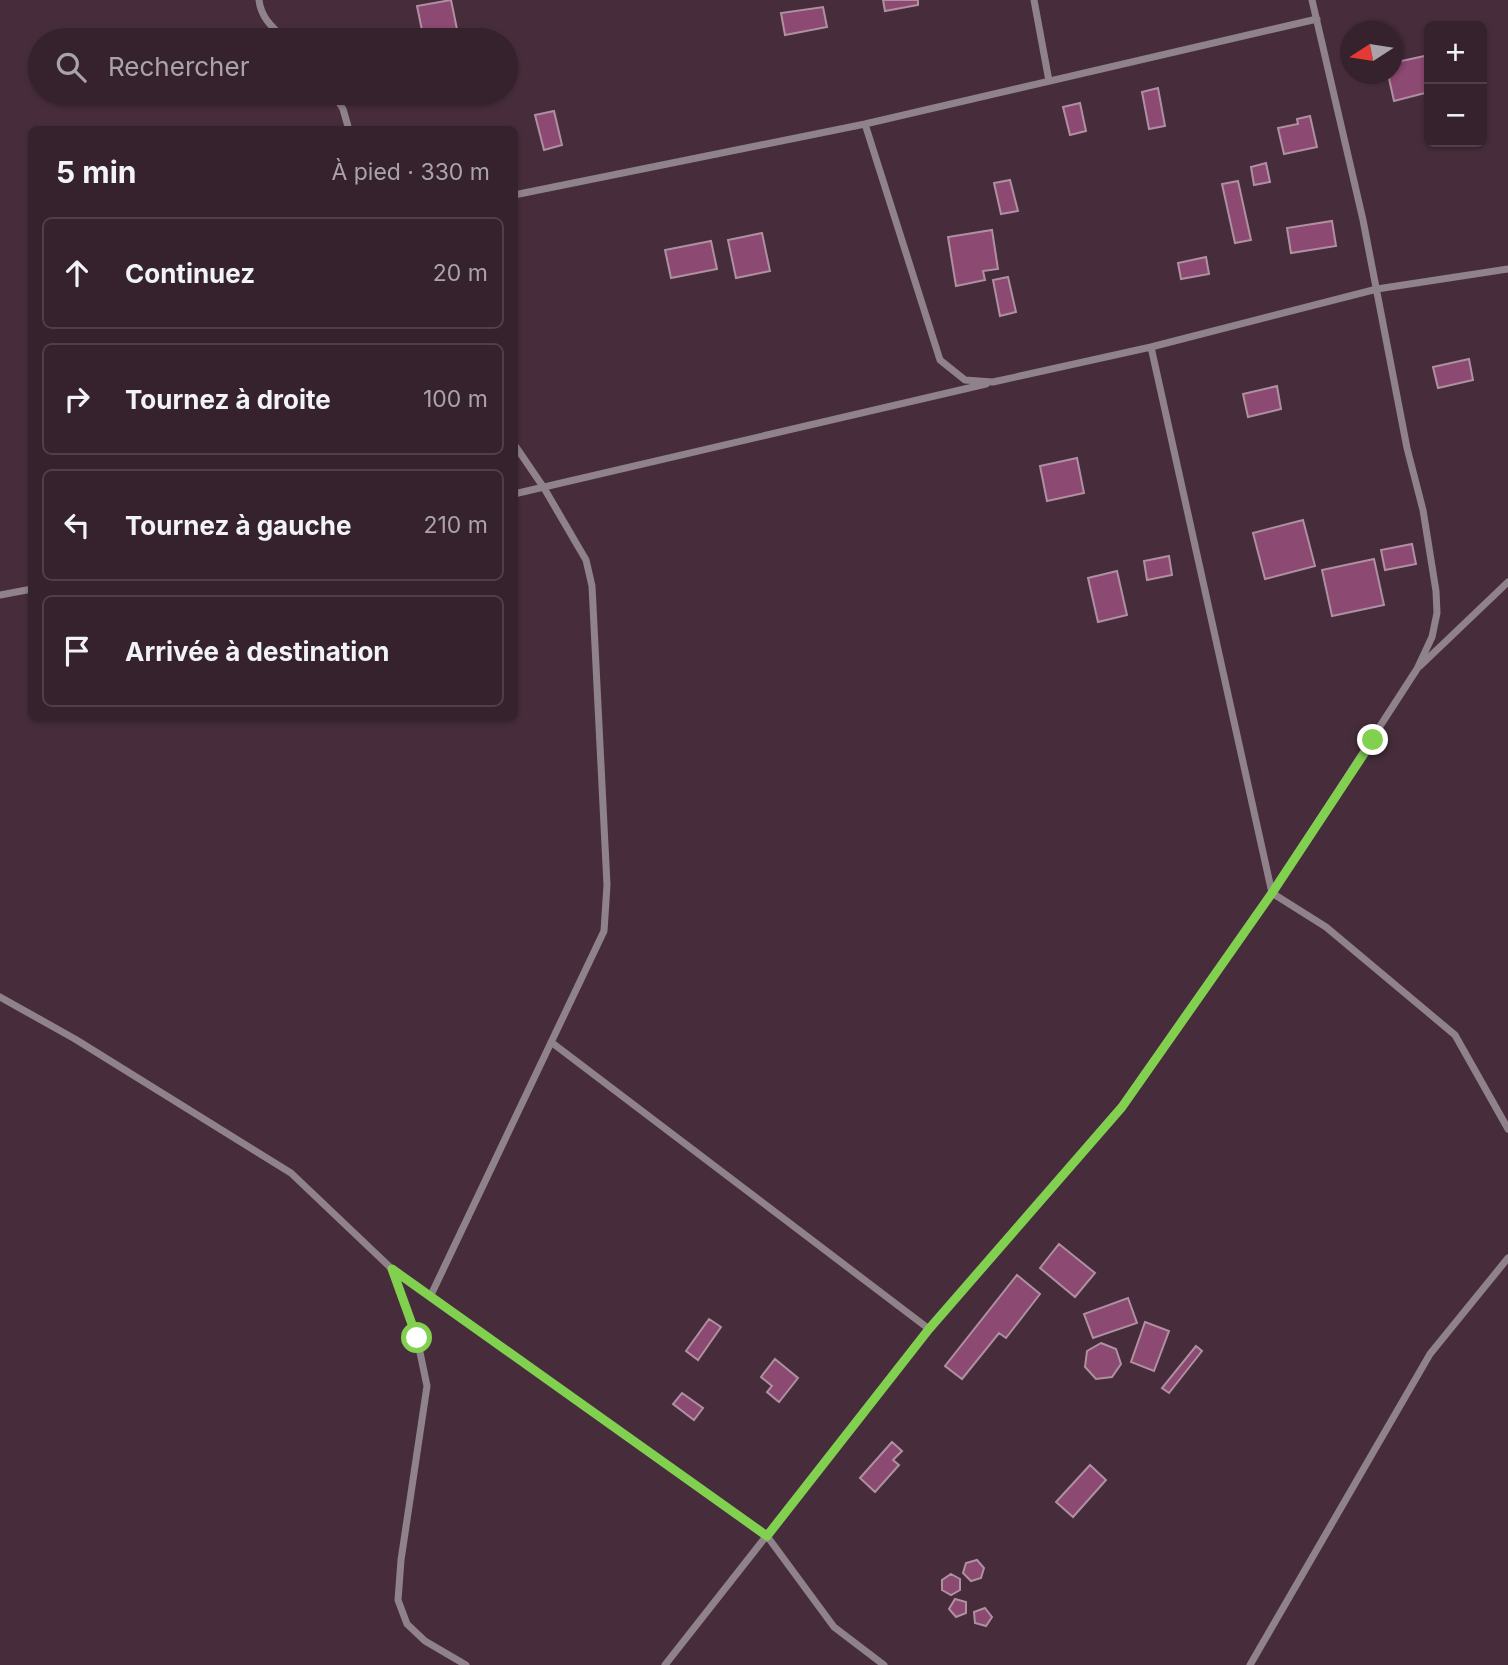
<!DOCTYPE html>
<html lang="fr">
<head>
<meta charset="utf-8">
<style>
	:root { --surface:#35222c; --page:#402f38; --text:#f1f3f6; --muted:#aaa4a9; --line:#4f3f48 }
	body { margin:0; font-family:Inter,sans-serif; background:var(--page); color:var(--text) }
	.controls { position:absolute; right:21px; top:21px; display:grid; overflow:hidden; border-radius:10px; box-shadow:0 2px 5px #0004 }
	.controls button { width:63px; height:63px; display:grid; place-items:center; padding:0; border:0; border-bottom:2px solid var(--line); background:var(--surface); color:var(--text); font:35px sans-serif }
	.compass { position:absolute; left:1340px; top:21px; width:63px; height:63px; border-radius:50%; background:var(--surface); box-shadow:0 2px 5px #0004; rotate:258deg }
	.stop { position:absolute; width:21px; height:21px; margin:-16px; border:5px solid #81d050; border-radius:50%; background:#fff }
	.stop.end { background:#81d050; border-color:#fff; box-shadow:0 2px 7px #0008 }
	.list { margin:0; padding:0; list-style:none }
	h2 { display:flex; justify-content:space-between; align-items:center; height:91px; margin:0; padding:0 28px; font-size:30px }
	h2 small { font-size:23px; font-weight:400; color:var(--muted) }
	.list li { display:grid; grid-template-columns:46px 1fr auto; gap:21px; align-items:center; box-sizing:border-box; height:112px; margin:0 14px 14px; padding:0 14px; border:2px solid var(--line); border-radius:10px }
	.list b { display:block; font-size:26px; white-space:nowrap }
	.list em { font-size:23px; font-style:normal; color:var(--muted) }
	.icon { flex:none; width:38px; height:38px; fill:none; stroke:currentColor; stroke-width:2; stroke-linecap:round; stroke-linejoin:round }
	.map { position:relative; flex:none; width:1508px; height:1665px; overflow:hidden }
	.search { position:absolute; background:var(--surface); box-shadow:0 2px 5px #0004; left:28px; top:28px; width:490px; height:77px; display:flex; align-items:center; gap:18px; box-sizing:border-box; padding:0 24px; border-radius:38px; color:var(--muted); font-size:26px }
	.panel { position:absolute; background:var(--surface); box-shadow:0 2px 5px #0004; left:28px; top:126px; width:490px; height:595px; border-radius:10px }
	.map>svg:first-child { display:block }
	.building { fill:#8c4971; stroke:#af90a1; stroke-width:2 }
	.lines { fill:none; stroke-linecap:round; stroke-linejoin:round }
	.street { stroke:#90828a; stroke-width:7 }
	.route { stroke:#81d050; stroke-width:9 }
</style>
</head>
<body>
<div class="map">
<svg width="1508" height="1665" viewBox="0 0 1508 1665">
	<rect width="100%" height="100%" fill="#472d3b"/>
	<path class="building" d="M 451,0 L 458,34 L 424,40 L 417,6 Z
		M 883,0 L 918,0 L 918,5 L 885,11 Z
		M 823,7 L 827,27 L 785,35 L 781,13 Z
		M 1429,55 L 1429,92 L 1394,101 L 1388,74 L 1392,74 L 1392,63 Z
		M 1158,88 L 1165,126 L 1149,129 L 1142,92 Z
		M 1080,103 L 1086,131 L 1070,135 L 1063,107 Z
		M 554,111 L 562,145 L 544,150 L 535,115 Z
		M 1310,116 L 1317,147 L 1284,154 L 1278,128 L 1298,124 L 1297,119 Z
		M 1266,163 L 1270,182 L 1254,185 L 1251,167 Z
		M 1010,180 L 1018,211 L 1001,214 L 994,183 Z
		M 1238,181 L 1251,240 L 1235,243 L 1222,184 Z
		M 1332,221 L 1336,246 L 1291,253 L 1287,228 Z
		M 992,230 L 998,269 L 983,271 L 985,280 L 956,286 L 948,237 Z
		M 762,233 L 770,271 L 736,278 L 728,240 Z
		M 711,241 L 717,269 L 671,278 L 665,250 Z
		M 1206,257 L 1209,274 L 1181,279 L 1178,263 Z
		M 1008,277 L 1016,312 L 1000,316 L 993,280 Z
		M 1469,359 L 1473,380 L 1438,388 L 1433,367 Z
		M 1277,386 L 1281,409 L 1248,417 L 1243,394 Z
		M 1077,458 L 1084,493 L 1047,501 L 1040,466 Z
		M 1303,520 L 1315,566 L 1265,579 L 1253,533 Z
		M 1412,544 L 1416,564 L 1385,570 L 1381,550 Z
		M 1169,556 L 1172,575 L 1147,580 L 1144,561 Z
		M 1374,559 L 1384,605 L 1332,616 L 1322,570 Z
		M 1117,571 L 1127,615 L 1098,622 L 1088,578 Z
		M 1059,1244 L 1095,1273 L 1075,1297 L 1040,1268 Z
		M 1017,1275 L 1040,1294 L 1006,1338 L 999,1333 L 962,1379 L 945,1366 Z
		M 1128,1298 L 1137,1323 L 1093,1338 L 1084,1314 Z
		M 709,1319 L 721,1327 L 698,1360 L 686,1351 Z
		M 1145,1322 L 1169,1331 L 1154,1371 L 1131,1362 Z
		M 1101,1343 L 1116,1349 L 1121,1364 L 1112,1377 L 1096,1379 L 1085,1367 L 1087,1351 Z
		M 1196,1346 L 1202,1351 L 1169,1393 L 1162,1388 Z
		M 775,1359 L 798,1378 L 779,1402 L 767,1392 L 772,1386 L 761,1377 Z
		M 682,1393 L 703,1408 L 694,1420 L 673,1404 Z
		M 892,1442 L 902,1451 L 893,1460 L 899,1465 L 875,1492 L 860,1478 Z
		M 1090,1465 L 1106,1480 L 1073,1517 L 1056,1502 Z
		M 977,1560 L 984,1568 L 981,1578 L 971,1581 L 963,1573 L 966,1563 Z
		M 951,1574 L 960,1579 L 960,1590 L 951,1595 L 942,1590 L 942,1580 Z
		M 955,1599 L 966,1602 L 966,1613 L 956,1617 L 949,1609 Z
		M 985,1608 L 992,1617 L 986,1626 L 975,1623 L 974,1612 Z"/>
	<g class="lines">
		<path class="street" d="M 259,0 C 261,18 273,28 286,40
			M 1034,0 L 1049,81
			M 333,93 L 343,109 L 349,130
			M 865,124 L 940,360 L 965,380 L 993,382 L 1151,347 L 1377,289 L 1508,269
			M 514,195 L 865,124 L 1317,19
			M 1151,347 L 1272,893 L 1326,927 L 1455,1035 L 1508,1129
			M 514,494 L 986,384
			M 0,595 L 32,589
			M 1420,666 L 1508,582
			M 0,997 L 75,1039 L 291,1173 L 392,1269 L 417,1338 L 427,1386 L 401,1560 L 398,1600 L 407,1624 L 425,1641 L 466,1665
			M 551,1042 L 929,1329
			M 392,1269 L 767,1536 L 834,1627 L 884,1665
			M 430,1297 L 604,931 L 607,885 L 592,586 L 586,560 L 544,488 L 514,444
			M 665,1665 L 929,1329 L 1122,1106 L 1272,893 L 1417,669 L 1432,637 L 1437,613 L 1436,591 L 1423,510 L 1407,448 L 1363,220 L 1312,0
			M 1250,1665 L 1430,1354 L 1508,1258"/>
	</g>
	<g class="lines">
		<path class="route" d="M 417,1338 L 392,1269 L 767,1536 L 929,1329 L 1122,1107 L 1272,893 L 1373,740"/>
	</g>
</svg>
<div class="controls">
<button>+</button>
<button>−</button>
</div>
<svg class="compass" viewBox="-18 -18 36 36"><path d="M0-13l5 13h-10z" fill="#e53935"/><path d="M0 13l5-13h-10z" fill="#aaa4a9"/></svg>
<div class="stop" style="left:417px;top:1338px"></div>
<div class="stop end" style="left:1373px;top:740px"></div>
<div class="search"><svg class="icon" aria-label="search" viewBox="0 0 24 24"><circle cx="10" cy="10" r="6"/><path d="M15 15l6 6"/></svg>Rechercher</div>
<section class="panel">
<h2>5 min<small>À pied · 330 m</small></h2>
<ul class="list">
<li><svg class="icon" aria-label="ahead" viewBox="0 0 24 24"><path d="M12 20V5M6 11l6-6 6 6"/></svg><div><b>Continuez</b></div><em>20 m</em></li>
<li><svg class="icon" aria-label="right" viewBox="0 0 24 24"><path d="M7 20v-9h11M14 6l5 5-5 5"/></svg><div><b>Tournez à droite</b></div><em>100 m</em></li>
<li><svg class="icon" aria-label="left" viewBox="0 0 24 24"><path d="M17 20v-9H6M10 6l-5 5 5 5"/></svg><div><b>Tournez à gauche</b></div><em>210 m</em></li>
<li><svg class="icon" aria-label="arrive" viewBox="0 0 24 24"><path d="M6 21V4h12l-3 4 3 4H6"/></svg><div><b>Arrivée à destination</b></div></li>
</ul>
</section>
</div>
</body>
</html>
